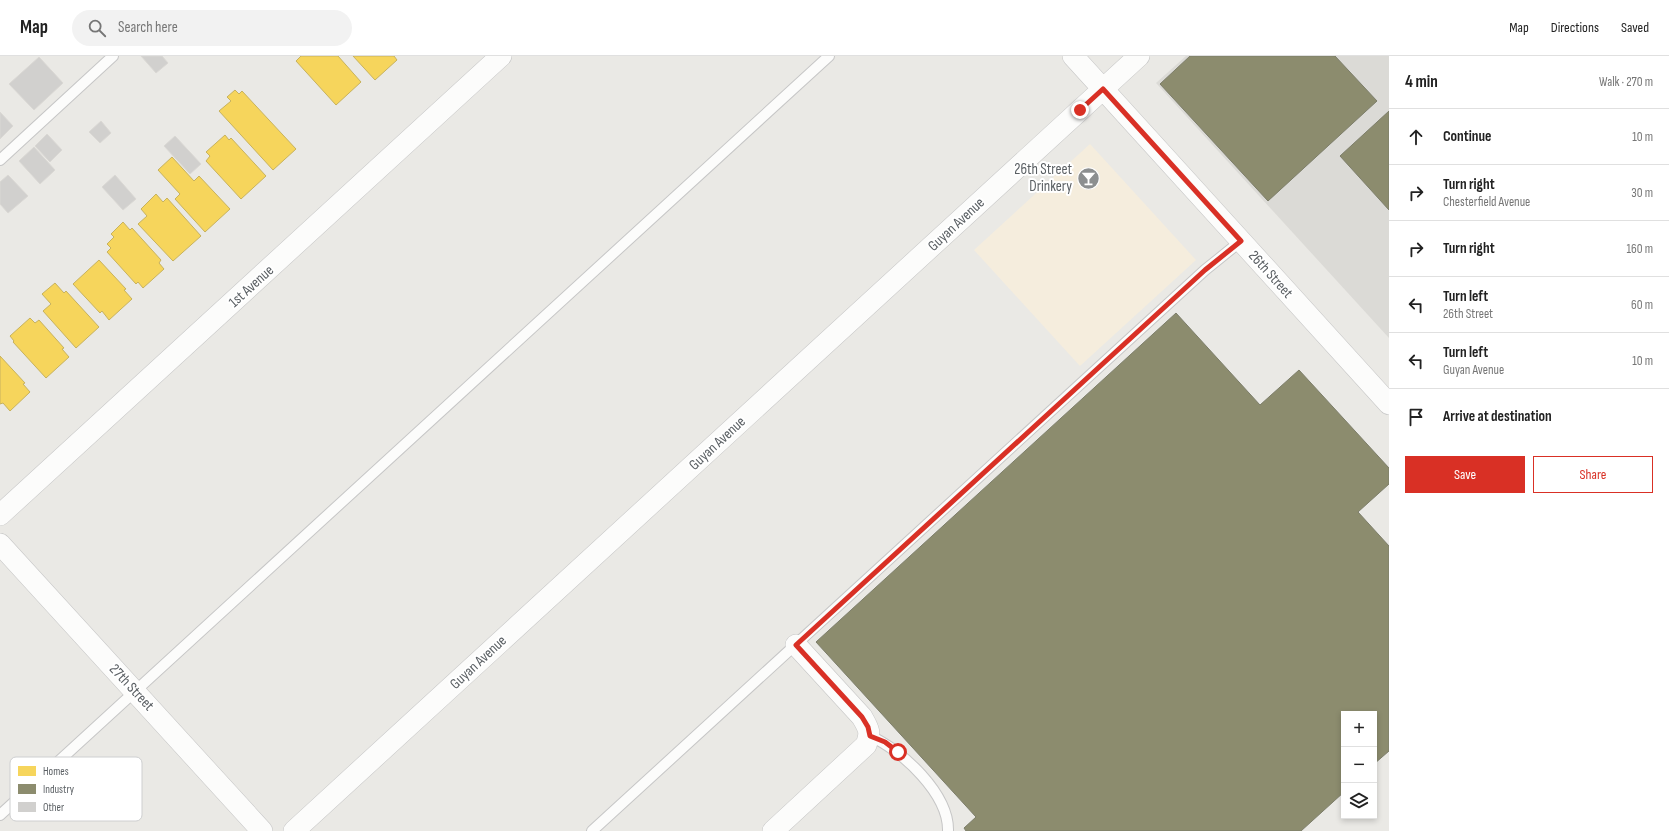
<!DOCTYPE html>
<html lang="en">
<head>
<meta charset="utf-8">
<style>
	:root { --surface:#fff; --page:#f2f2f2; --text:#222; --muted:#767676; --line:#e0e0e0; --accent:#d93025 }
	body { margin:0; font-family:"Sofia Sans Condensed",sans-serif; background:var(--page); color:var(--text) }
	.controls { position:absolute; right:12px; bottom:12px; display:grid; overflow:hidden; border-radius:0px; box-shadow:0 2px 6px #0003 }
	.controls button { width:36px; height:36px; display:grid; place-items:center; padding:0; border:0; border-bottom:1px solid var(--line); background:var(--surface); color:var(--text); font:20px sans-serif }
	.stop { position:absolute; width:12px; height:12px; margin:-9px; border:3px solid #d93025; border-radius:50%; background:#fff }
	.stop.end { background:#d93025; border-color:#fff; box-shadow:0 1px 4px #0008 }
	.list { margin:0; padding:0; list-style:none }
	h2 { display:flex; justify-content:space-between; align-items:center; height:52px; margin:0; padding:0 16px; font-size:17px }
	h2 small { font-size:13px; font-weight:400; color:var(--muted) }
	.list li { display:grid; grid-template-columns:26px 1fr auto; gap:12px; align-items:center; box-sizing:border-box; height:56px; padding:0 16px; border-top:1px solid var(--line) }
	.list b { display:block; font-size:15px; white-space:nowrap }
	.list p { margin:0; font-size:13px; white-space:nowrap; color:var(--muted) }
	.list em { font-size:13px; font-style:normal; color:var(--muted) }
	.actions { display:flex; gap:8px; padding:12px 16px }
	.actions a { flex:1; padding:9px 0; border:1px solid var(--accent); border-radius:0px; text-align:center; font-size:14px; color:var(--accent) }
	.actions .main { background:var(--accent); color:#fff }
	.icon { flex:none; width:22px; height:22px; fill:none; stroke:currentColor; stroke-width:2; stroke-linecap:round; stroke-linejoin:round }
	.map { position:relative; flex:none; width:1389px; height:775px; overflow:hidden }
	header { display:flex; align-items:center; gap:24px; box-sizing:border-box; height:56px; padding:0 20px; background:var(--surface); border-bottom:1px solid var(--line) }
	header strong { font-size:19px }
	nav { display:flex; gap:22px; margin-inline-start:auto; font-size:14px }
	.search { width:280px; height:36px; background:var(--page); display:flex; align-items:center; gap:10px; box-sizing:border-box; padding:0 14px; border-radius:22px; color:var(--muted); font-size:15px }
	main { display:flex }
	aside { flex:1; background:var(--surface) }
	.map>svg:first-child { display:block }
	.commercial { fill:#f5eddd }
	.industrial { fill:#dbdad6 }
	.homes { fill:#f6d55c; stroke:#c7b25e }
	.industry { fill:#8c8c6e; stroke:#7d7e6b }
	.building { fill:#d1d0ce; stroke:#dad8d4 }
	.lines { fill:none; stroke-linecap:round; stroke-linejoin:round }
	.lane-casing { stroke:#c6c6c6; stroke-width:12 }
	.street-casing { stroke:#c6c6c6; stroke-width:22 }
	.lane { stroke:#fcfcfb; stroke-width:10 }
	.street { stroke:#fcfcfb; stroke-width:21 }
	.route { stroke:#d93025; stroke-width:5 }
	.labels { text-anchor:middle; stroke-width:4; stroke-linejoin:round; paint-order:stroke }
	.poi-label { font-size:15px; fill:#5a5f63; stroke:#fff; text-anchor:end }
	.street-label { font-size:15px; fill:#5a5f63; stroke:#fff }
	.key { fill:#fff; stroke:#cecfd0; stroke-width:1 }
	.key-label { font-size:11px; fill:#5a5f63 }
</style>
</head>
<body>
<header>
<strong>Map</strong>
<div class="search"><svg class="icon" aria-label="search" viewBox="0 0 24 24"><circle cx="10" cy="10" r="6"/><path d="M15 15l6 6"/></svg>Search here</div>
<nav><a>Map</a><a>Directions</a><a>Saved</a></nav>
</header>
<main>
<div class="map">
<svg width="1389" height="775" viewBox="0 0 1389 775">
	<rect width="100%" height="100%" fill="#eae9e5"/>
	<path class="commercial" d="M 1090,88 L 1196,204 L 1080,310 L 974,194 Z"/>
	<path class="industrial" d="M 1186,0 L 1389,0 L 1389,282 L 1156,27 Z"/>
	<path class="homes" d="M 301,0 L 338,0 L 361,26 L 336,49 L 296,5 Z
		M 353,0 L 394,0 L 397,4 L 375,24 Z
		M 235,34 L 239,38 L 242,35 L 296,93 L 273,114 L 219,55 L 231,45 L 227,41 Z
		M 225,79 L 229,84 L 231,82 L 266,120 L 241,143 L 206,105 L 210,100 L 206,96 Z
		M 172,101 L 194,125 L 199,120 L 230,153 L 205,176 L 175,143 L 180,138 L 158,114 Z
		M 156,138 L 163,146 L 167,142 L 201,180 L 173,205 L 138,168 L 147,160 L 141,153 Z
		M 123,166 L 130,174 L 132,172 L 161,204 L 159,207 L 164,213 L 143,232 L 138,226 L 136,228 L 107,196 L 111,192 L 107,188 L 114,181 L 111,178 Z
		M 99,204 L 126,233 L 124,234 L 132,243 L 109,264 L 102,255 L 100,257 L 73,228 Z
		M 55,227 L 64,237 L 66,235 L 99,271 L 76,292 L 43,255 L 51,248 L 42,238 Z
		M 30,262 L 35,267 L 39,264 L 64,292 L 62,293 L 69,301 L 46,322 L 13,286 L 14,285 L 10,280 Z
		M 0,300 L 25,327 L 23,328 L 30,336 L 10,355 L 3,347 L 0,348 Z"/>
	<path class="industry" d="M 1190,0 L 1335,0 L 1377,45 L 1268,145 L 1160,28 Z
		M 1389,55 L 1389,154 L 1340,100 Z
		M 1176,257 L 1260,349 L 1299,314 L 1389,412 L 1389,428 L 1358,456 L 1389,490 L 1389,695 L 1374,708 L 1374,658 L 1344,658 L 1344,736 L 1301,775 L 966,775 L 964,772 L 976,761 L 816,586 Z"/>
	<path class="building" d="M 141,0 L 162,0 L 168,7 L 156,17 Z
		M 39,1 L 63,27 L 34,54 L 9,28 Z
		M 0,56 L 13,70 L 0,83 Z
		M 101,65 L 111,77 L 100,87 L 89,76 Z
		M 47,78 L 62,94 L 50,106 L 35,90 Z
		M 175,80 L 201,108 L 190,118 L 164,90 Z
		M 34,91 L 55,114 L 40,128 L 19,105 Z
		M 8,119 L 28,140 L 8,157 L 0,148 L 0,126 Z
		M 115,119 L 136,143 L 123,154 L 102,131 Z"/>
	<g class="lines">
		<defs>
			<path id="lane" d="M 0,104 L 113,0
				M 870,680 C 902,694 949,738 948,775
				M 0,759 L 829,0
				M 592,775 L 1205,214 L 1241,185"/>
			<path id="street" d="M 1073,0 L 1389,348
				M 0,459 L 501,0
				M 0,488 L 262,775
				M 294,775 L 1139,0
				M 773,775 L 866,689 C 871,676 869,673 862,661 L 796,589"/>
		</defs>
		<use href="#lane" class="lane-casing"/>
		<use href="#street" class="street-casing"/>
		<use href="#lane" class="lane"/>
		<use href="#street" class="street"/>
	</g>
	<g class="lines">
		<path class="route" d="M 898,696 L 885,686 L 870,680 L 868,671 L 862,661 L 796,589 L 1205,214 L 1241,185 L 1103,33 L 1080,54"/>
	</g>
	<defs>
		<symbol id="bar-disc" viewBox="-11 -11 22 22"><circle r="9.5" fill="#8c8f90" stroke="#fff"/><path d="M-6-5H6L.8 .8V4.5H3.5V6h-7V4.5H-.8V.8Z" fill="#fff"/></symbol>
	</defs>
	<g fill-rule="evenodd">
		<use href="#bar-disc" x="1076" y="110" width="25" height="25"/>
	</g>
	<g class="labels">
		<g class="poi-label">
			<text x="1072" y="118">26th Street<tspan x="1072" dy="17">Drinkery</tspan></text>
		</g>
		<g class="street-label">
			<text transform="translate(956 168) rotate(-43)" y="5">Guyan Avenue</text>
			<text transform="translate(1271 218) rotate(48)" y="5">26th Street</text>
			<text transform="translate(251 230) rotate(-42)" y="5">1st Avenue</text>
			<text transform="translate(717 387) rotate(-43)" y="5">Guyan Avenue</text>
			<text transform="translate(478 606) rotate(-43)" y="5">Guyan Avenue</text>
			<text transform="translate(132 631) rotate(47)" y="5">27th Street</text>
		</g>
	</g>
	<rect x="10" y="701" width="132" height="64" rx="6" class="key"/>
	<rect x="18" y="710" width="18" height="10" fill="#f6d55c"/>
	<rect x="18" y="728" width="18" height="10" fill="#8c8c6e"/>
	<rect x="18" y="746" width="18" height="10" fill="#d1d0ce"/>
	<g class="key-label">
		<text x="43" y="719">Homes</text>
		<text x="43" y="737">Industry</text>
		<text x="43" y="755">Other</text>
	</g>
</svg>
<div class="controls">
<button>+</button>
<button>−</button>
<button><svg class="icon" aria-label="layers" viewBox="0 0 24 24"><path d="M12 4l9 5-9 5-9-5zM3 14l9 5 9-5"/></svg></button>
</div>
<div class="stop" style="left:898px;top:696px"></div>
<div class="stop end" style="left:1080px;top:54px"></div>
</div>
<aside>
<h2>4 min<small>Walk · 270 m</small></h2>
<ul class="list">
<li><svg class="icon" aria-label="ahead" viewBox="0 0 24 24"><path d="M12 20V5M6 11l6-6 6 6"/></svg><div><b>Continue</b></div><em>10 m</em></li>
<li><svg class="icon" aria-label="right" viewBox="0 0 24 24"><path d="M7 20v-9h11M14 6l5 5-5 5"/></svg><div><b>Turn right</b><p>Chesterfield Avenue</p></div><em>30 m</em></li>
<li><svg class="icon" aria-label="right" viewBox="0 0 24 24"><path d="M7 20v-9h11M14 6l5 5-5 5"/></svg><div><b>Turn right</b></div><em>160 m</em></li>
<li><svg class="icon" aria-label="left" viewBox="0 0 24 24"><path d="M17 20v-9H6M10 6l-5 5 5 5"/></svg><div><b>Turn left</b><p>26th Street</p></div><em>60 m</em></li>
<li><svg class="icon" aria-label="left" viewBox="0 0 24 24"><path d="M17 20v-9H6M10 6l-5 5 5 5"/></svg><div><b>Turn left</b><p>Guyan Avenue</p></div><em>10 m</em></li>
<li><svg class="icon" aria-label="arrive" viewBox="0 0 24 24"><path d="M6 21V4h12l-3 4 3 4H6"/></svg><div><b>Arrive at destination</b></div></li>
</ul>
<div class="actions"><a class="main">Save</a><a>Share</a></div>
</aside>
</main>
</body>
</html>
